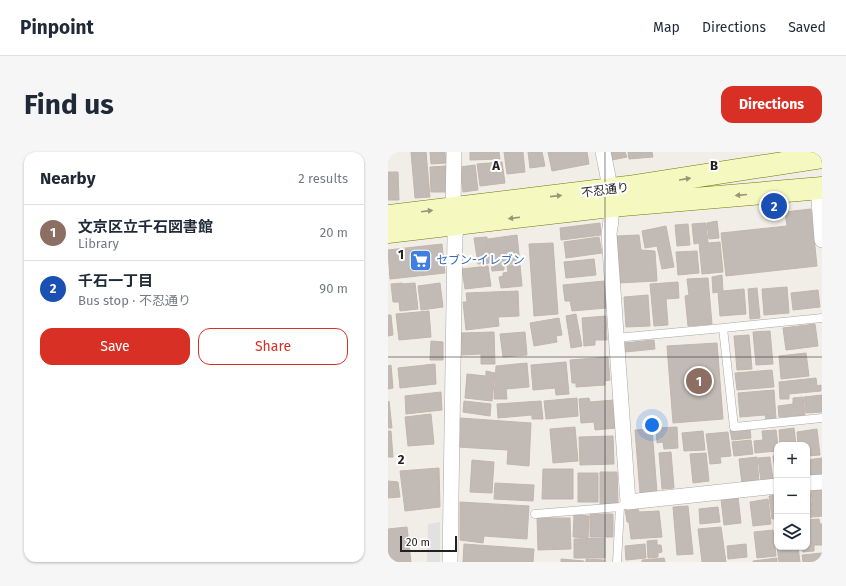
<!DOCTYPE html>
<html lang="en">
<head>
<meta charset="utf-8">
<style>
	:root { --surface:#fff; --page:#f6f6f7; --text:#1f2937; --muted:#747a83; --line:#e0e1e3; --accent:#d93025 }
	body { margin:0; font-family:"Fira Sans","Noto Sans JP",sans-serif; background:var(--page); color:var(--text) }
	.controls { position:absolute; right:12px; bottom:12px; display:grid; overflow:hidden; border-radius:8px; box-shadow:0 1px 3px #0004 }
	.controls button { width:36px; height:36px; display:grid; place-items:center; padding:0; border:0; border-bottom:1px solid var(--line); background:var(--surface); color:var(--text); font:20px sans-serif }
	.scale { position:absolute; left:12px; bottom:10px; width:57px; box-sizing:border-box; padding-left:4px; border:2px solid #212121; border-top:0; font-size:11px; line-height:14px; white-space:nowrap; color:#212121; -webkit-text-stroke:3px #fff; paint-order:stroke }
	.you { position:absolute; left:264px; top:273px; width:14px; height:14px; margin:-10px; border:3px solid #fff; border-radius:50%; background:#1a73e8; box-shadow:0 0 0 6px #1a73e833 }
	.badge { display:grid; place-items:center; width:26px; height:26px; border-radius:50%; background:var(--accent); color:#fff; font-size:13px; font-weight:700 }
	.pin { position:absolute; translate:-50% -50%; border:2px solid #fff; box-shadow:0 1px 4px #0006 }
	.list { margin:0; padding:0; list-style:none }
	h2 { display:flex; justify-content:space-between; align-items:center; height:52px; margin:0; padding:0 16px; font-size:17px }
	h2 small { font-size:13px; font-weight:400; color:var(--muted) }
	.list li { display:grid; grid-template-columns:26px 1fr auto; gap:12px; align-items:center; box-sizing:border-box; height:56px; padding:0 16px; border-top:1px solid var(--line) }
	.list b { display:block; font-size:15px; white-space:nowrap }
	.list p { margin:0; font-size:13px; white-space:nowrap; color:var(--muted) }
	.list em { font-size:13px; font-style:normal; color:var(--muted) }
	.actions { display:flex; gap:8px; padding:12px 16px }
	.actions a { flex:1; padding:9px 0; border:1px solid var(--accent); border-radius:12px; text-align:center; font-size:14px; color:var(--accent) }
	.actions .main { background:var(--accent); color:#fff }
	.icon { flex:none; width:22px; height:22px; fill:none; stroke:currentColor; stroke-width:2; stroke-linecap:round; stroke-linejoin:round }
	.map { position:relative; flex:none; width:434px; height:410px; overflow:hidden; border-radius:12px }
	header { display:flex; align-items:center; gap:24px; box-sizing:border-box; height:56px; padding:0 20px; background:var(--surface); border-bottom:1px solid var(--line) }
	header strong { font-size:19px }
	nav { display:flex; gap:22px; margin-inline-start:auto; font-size:14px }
	.intro { display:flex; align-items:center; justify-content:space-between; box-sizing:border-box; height:96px; padding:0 24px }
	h1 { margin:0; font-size:28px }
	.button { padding:10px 18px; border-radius:12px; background:var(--accent); color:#fff; font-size:14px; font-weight:700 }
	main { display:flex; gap:24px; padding:0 24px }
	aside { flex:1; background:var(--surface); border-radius:12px; box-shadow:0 1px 3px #0004 }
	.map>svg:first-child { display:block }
	.parking { fill:#e1e1e1 }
	.building { fill:#c2bab4; stroke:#c3b5ab }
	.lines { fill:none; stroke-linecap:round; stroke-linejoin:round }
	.service-casing { stroke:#a8a8a8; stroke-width:9 }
	.minor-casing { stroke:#a8a8a8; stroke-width:16 }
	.secondary-casing { stroke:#6e7b06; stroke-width:23 }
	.service { stroke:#fff; stroke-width:8 }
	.minor { stroke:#fff; stroke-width:15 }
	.secondary { stroke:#f6f9bf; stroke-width:22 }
	.oneway { fill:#969878 }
	.grid { fill:none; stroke:#212121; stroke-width:1; stroke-opacity:0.55 }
	.labels { text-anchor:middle; stroke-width:4; stroke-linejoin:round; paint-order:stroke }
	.street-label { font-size:12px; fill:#212121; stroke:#fff }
	.shop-label { font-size:12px; fill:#366cbe; stroke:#fff; text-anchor:start }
	.grid-label { font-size:13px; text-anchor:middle; font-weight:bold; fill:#212121; stroke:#fff; stroke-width:4; stroke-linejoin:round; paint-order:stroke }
</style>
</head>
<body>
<header>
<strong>Pinpoint</strong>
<nav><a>Map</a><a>Directions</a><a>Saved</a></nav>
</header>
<div class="intro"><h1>Find us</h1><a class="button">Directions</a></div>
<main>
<aside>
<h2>Nearby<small>2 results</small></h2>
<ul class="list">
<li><span class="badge" style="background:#8d6e63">1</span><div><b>文京区立千石図書館</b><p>Library</p></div><em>20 m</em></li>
<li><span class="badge" style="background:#1a4fb4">2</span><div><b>千石一丁目</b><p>Bus stop · 不忍通り</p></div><em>90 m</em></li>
</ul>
<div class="actions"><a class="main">Save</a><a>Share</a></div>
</aside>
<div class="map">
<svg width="434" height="410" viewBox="0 0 434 410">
	<rect width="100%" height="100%" fill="#f1eee8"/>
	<path class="parking" d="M 52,370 L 52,410 L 39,410 L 40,372 Z"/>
	<path class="building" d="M 23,0 L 38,0 L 42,45 L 27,46 Z
		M 42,0 L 57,0 L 58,11 L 43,12 Z
		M 82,0 L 111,0 L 112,7 L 82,8 Z
		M 116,0 L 135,0 L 137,20 L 119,22 Z
		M 140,0 L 154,0 L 157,14 L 142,16 Z
		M 160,0 L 199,0 L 201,12 L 164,19 Z
		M 223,0 L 237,0 L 239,5 L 224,8 Z
		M 240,0 L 264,0 L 265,5 L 241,7 Z
		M 114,10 L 117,31 L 92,34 L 89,12 Z
		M 87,13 L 90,38 L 75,40 L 72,15 Z
		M 58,14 L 59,40 L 43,40 L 42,15 Z
		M 0,20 L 10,20 L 11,48 L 0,48 Z
		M 423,57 L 429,114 L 338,124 L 333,81 L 399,74 L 397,60 Z
		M 329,69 L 331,86 L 321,87 L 319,71 Z
		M 212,71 L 213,83 L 173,88 L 172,76 Z
		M 318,71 L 320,91 L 332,90 L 335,120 L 314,122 L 311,91 L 306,92 L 304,72 Z
		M 300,72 L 302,93 L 289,94 L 287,73 Z
		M 278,74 L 286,115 L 274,117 L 269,94 L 257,96 L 254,79 Z
		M 129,83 L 132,111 L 116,113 L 116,118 L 104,119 L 100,87 Z
		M 251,83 L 253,98 L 267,99 L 269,129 L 230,131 L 228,84 Z
		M 99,85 L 102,111 L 90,112 L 86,86 Z
		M 211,85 L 214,101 L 178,106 L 176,90 Z
		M 165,91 L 170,162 L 146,164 L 141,92 Z
		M 54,92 L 57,121 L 2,127 L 0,98 Z
		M 309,99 L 311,121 L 290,123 L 288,100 Z
		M 206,107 L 208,123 L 178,126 L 176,110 Z
		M 132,113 L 134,134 L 113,136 L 111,125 L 115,124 L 115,121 L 120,120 L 119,114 Z
		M 100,114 L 103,134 L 77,137 L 74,117 Z
		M 334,123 L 335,139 L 356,137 L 358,162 L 332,164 L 330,140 L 325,141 L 324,125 Z
		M 320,126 L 324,172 L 300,174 L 297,144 L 301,143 L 299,127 Z
		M 216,129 L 218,156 L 184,159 L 182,149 L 177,149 L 175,133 Z
		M 290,130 L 291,146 L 278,147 L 280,173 L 266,174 L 262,132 Z
		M 14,131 L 14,132 L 27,131 L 30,157 L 12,159 L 11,150 L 5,150 L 3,132 Z
		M 52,131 L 55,155 L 33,158 L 30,134 Z
		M 399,135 L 401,161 L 376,163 L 374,137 Z
		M 369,136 L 372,166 L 362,167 L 360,137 Z
		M 430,138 L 432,155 L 405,158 L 403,141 Z
		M 130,139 L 131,164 L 110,165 L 111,174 L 78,178 L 75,150 L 79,150 L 78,141 Z
		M 260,143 L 262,174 L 238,175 L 236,145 Z
		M 41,159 L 43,185 L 11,188 L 8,162 Z
		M 188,162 L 194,194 L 183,196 L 178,164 Z
		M 0,163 L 3,163 L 5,183 L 0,184 Z
		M 218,164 L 219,188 L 207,188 L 207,193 L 196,194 L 194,166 Z
		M 171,166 L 174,183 L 168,184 L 169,190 L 146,194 L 142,171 Z
		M 427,172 L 430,194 L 398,198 L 395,176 Z
		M 382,179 L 385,212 L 368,213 L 365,180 Z
		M 106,180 L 107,212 L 93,212 L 93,202 L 73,203 L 73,181 Z
		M 137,180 L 139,203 L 115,205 L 112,182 Z
		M 361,183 L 364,217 L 349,218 L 346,184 Z
		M 266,188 L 267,197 L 237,200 L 236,191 Z
		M 43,189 L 55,190 L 55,208 L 42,208 Z
		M 329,191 L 335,267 L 285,271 L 279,194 Z
		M 418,201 L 421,224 L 393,227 L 391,204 Z
		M 220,205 L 222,228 L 217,229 L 217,233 L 188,235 L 188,231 L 184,231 L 182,208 Z
		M 178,210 L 181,242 L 168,243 L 167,236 L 145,238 L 143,213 Z
		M 139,211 L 141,235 L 118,237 L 119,247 L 106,247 L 108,214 Z
		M 47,212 L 48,232 L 12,236 L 10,216 Z
		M 3,213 L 5,236 L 0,237 L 0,214 Z
		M 384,218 L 386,235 L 349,238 L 347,221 Z
		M 98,219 L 107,221 L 104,249 L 77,246 L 79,222 L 98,224 Z
		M 428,226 L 429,234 L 433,233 L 433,239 L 401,242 L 401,247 L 392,247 L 391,230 Z
		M 386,238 L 388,267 L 378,268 L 377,263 L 352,265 L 350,241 Z
		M 53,240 L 54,258 L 18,262 L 17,244 Z
		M 434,243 L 434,260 L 418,261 L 416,245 Z
		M 415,245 L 417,263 L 391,265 L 390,254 L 405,252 L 405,246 Z
		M 189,246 L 190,264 L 158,267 L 156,249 Z
		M 201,246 L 202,250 L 226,248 L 228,276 L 207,278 L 206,270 L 193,271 L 191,247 Z
		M 1,249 L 4,276 L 0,276 L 0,250 Z
		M 76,249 L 103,252 L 102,264 L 75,260 Z
		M 153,249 L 155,267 L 144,267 L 144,263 L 110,266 L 109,252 Z
		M 43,262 L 46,292 L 20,294 L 17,265 Z
		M 72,266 L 143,271 L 141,314 L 119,312 L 120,298 L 70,295 Z
		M 187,275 L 190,309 L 165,311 L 162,277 Z
		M 289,275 L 290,296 L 276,297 L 275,290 L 269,291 L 268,276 Z
		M 362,276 L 363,286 L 344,288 L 342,278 Z
		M 406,276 L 408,293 L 392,293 L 391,278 Z
		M 264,277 L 269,340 L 252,341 L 247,278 Z
		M 429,277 L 432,303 L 419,304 L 419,293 L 410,293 L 409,280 Z
		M 388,278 L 390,293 L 389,299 L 367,301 L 366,289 L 375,288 L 374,279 Z
		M 0,279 L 3,279 L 5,305 L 0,305 Z
		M 315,279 L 317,298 L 296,299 L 294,281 Z
		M 340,280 L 343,304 L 332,305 L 333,311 L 322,312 L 318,282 Z
		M 225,284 L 226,312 L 192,313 L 191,285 Z
		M 363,288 L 365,302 L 346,304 L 344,290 Z
		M 283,300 L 286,336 L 274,337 L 271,301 Z
		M 318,301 L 321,329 L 305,331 L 302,302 Z
		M 389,303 L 389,318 L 387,318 L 385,304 Z
		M 369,305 L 371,330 L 354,332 L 351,307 Z
		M 382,305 L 385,328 L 373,329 L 370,306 Z
		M 434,306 L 434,323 L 419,324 L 419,308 Z
		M 84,308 L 106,310 L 104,341 L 82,340 Z
		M 51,316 L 52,355 L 17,359 L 12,319 Z
		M 155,317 L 185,317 L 185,347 L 154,347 Z
		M 212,320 L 229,320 L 230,351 L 212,352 Z
		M 190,321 L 210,321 L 210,350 L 190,350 Z
		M 0,329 L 10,330 L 12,345 L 0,346 Z
		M 107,331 L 146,333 L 145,349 L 106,347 Z
		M 434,338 L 434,364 L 426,365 L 423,339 Z
		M 419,340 L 422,340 L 425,365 L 419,366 Z
		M 389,343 L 389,367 L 384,367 L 381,344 Z
		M 350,345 L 353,371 L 336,373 L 333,347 Z
		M 380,347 L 383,372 L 365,374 L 362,350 Z
		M 72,350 L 141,354 L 139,387 L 96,384 L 95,391 L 72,388 Z
		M 300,354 L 305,402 L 289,403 L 285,355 Z
		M 330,355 L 332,370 L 312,372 L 311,357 Z
		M 250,356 L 251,360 L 271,359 L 274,385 L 243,387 L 241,370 L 239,370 L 237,357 Z
		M 202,362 L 225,362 L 225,385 L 202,385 Z
		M 186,363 L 201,364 L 200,386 L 185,385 Z
		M 149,366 L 182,366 L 183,397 L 150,398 Z
		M 431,367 L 432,372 L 434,372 L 434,393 L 426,393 L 426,399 L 415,400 L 414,395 L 419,395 L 419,368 Z
		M 19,375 L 23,410 L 0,410 L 0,377 Z
		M 333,375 L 338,410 L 314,410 L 310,377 Z
		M 385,378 L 388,404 L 369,406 L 366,380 Z
		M 217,386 L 217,406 L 186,406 L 186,387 Z
		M 269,388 L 269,393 L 273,393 L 274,400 L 270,401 L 270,405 L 260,406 L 259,389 Z
		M 76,392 L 146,397 L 145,410 L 75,410 Z
		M 257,392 L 258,406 L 238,408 L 237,394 Z
		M 358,392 L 359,405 L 340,407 L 339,394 Z
		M 389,395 L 410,395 L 412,410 L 391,410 Z
		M 434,401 L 434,410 L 415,410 L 414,403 Z
		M 276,406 L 277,410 L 254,410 L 254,408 Z
		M 389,406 L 389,410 L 365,410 L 365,409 Z
		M 173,407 L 196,409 L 196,410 L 173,410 Z
		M 198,407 L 216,408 L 216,410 L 198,410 Z"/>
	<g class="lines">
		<defs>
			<path id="service" d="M 335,176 L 346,275 L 434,266
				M 228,186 L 335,176 L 434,166
				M 147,362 L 232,355 L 240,350
				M 229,410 L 232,355"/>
			<path id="minor" d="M 215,0 C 221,29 227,52 221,82 L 240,350 L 389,334
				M 430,36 L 434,88
				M 65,55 L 66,0
				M 419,331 L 434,330
				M 62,410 L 67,84 L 69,73"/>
			<path id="secondary" d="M 0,64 L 240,35 L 434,5
				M 0,80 L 223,54 L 434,36"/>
		</defs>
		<use href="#service" class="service-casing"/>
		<use href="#minor" class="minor-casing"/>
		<use href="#secondary" class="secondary-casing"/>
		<use href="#service" class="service"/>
		<use href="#minor" class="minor"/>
		<use href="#secondary" class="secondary"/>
	</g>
	<defs><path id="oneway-solid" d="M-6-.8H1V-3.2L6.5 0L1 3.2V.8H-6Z"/></defs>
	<g class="oneway">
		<use href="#oneway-solid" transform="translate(297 27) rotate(-9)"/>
		<use href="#oneway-solid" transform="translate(353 43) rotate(175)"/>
		<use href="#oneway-solid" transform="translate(168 44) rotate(-6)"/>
		<use href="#oneway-solid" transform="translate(39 59) rotate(-7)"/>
		<use href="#oneway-solid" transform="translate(126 66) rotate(173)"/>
	</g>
	<path class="grid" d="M 217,0 L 217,410M 0,205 L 434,205"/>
	<defs>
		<symbol id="supermarket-square" viewBox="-11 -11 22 22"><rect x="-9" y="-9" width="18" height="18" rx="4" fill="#3f7fe0" stroke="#fff"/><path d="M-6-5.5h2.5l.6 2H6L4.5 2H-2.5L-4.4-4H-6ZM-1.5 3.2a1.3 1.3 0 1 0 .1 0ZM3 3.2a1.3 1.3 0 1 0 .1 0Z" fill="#fff"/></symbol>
	</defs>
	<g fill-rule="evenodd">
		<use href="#supermarket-square" x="20" y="96" width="25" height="25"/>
	</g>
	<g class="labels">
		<g class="street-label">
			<text transform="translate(217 38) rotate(-7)" y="4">不忍通り</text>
		</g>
		<g class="shop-label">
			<text x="48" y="112">セブン-イレブン</text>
		</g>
	</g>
	<g class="grid-label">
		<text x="108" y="18">A</text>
		<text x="326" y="18">B</text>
		<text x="13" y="107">1</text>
		<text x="13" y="312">2</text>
	</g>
</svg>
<div class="controls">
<button>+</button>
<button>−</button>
<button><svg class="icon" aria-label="layers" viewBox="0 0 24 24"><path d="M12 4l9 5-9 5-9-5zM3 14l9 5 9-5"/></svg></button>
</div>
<div class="scale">20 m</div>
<div class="you"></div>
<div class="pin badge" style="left:311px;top:229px;background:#8d6e63">1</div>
<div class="pin badge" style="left:386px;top:54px;background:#1a4fb4">2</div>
</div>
</main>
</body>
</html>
